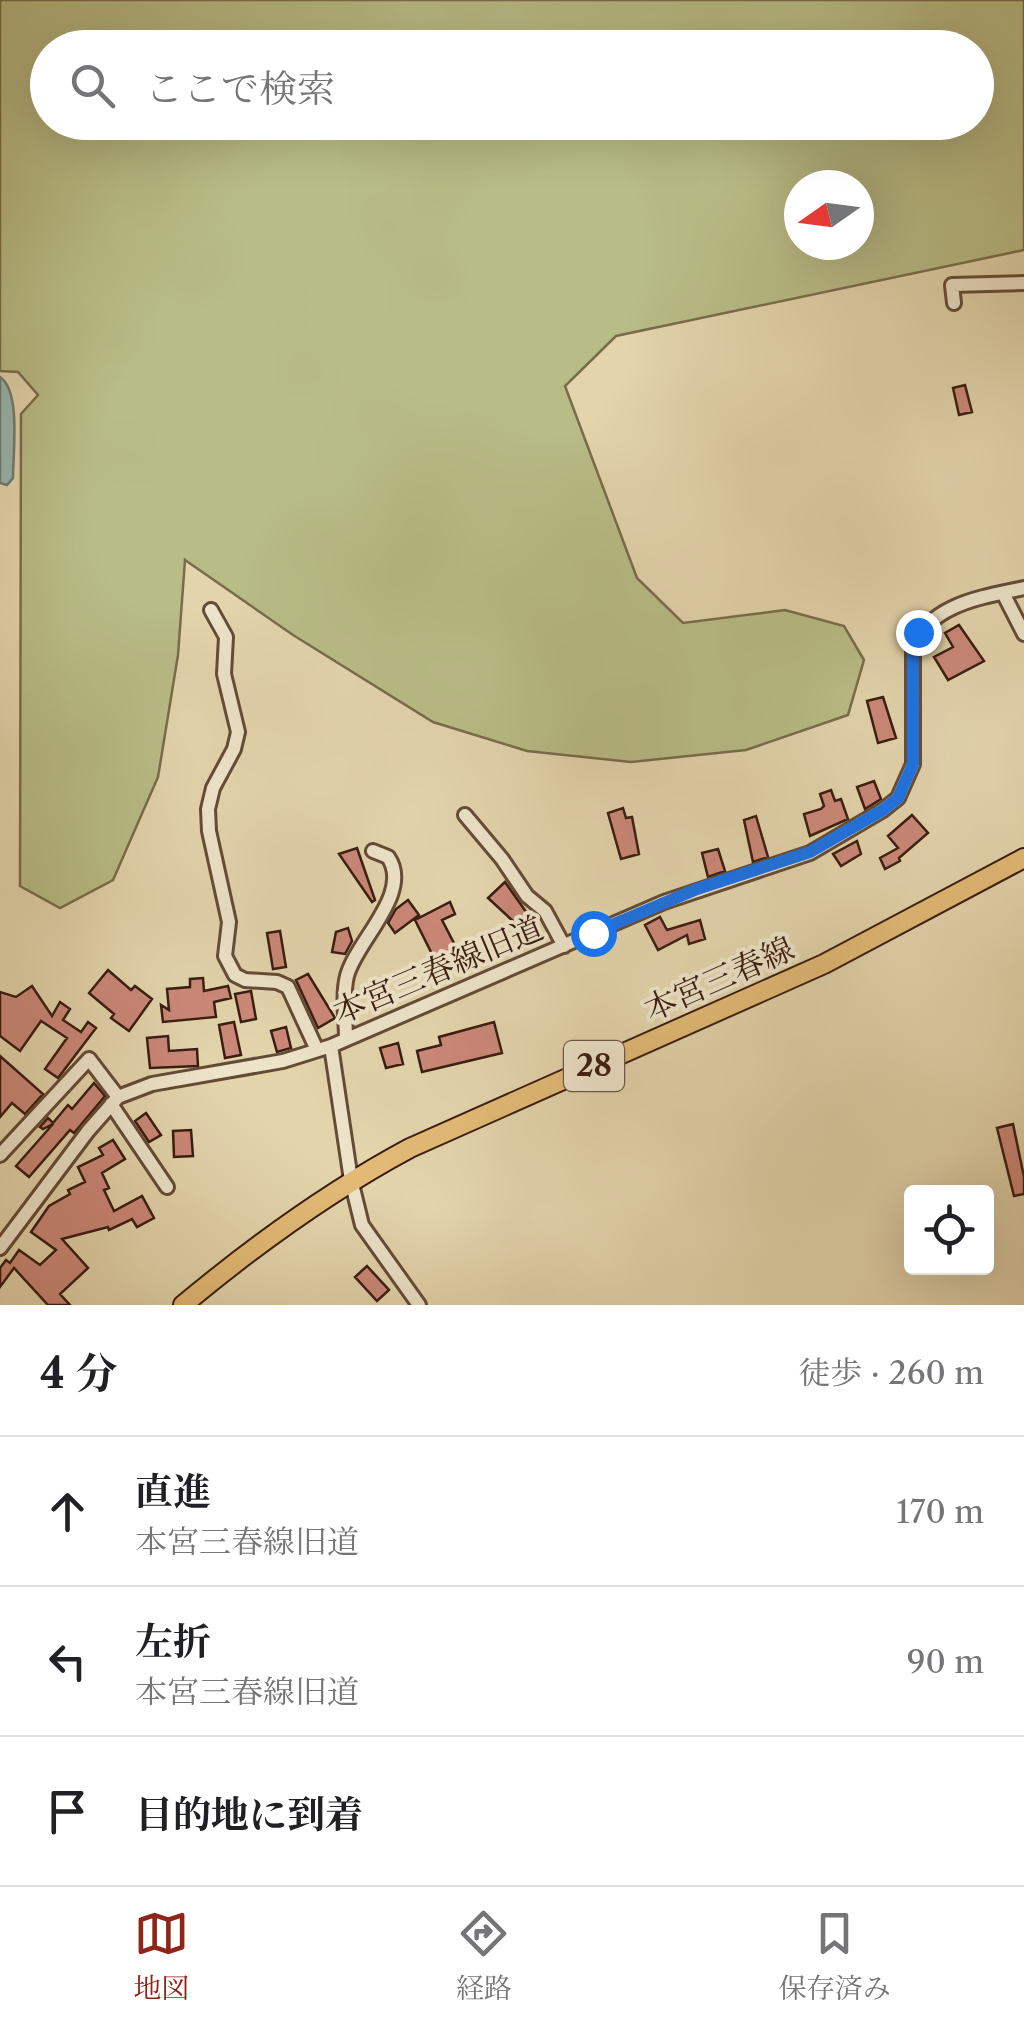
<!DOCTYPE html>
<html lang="ja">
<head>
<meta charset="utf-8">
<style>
	:root { --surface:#fff; --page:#f2f2f2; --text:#202124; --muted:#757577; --line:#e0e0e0; --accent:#8f2418 }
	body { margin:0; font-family:"Libre Caslon Text","Noto Serif JP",serif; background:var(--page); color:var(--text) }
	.controls { position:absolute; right:30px; bottom:30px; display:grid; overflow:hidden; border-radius:10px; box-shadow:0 10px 40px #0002 }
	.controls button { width:90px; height:90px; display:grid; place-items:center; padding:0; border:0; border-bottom:2px solid var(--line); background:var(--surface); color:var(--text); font:50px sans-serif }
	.compass { position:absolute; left:784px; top:170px; width:90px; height:90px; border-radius:50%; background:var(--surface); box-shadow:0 10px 40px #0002; rotate:256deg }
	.stop { position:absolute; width:30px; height:30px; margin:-22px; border:8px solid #1a73e8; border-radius:50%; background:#fff }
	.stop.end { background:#1a73e8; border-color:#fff; box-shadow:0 2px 10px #0008 }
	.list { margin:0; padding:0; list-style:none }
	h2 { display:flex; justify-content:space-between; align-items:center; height:130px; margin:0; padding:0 40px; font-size:42px }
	h2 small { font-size:32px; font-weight:400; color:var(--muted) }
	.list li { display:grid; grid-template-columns:65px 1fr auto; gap:30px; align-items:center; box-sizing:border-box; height:150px; padding:0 40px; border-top:2px solid var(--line) }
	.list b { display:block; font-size:38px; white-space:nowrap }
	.list p { margin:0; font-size:32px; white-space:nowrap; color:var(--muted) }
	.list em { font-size:32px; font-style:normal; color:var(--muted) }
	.icon { flex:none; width:55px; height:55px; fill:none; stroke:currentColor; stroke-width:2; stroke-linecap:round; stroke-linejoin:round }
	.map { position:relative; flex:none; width:1024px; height:1305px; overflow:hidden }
	.search { position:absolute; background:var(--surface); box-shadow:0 10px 40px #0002; left:30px; right:30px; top:30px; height:110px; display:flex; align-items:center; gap:25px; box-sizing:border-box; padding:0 35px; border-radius:55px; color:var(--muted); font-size:38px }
	.sheet { height:580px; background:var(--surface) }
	nav { display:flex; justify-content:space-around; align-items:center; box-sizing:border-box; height:140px; border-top:2px solid var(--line); background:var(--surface); font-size:28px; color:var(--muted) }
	nav a { display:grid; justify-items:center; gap:5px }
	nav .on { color:var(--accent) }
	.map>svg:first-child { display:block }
	.green { fill:#b8bc86; stroke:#786c4a; stroke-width:2.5; fill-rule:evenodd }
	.water { fill:#97b7b1; stroke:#717970; stroke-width:2.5 }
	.building { fill:#cb8879; stroke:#391d0f; stroke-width:2.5 }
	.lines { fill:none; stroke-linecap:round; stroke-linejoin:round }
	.minor-casing { stroke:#644b36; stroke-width:18 }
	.major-casing { stroke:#391d0f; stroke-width:22 }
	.minor { stroke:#ede3c9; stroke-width:12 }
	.major { stroke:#e2ba76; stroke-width:18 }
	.route { stroke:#1a73e8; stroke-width:12 }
	.labels { text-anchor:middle; stroke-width:8; stroke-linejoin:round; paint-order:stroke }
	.shield { fill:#ede3c9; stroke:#6f5847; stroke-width:2.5 }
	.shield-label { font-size:30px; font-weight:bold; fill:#391d0f }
	.street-label { font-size:32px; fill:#391d0f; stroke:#ede3c9 }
</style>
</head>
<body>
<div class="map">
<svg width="1024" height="1305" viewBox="0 0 1024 1305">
	<rect width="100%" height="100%" fill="#e3d4ac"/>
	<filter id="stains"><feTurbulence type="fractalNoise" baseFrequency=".002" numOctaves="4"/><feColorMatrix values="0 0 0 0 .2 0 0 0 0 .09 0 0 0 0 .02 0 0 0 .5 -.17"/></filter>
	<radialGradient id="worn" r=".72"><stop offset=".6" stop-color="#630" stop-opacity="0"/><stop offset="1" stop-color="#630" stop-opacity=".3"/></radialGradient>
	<path class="green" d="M 0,0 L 1024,0 L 1024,250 L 616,336 L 565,386 L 637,578 L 683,623 L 785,610 L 844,626 L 864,660 L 848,715 L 746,750 L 631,762 L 527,751 L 433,722 L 293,635 L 185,560 L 178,655 L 158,777 L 113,880 L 60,908 L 20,886 L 21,414 L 38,395 L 18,372 L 0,371 ZM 48,48 L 976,48 L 976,122 L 48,122 ZM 799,185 L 859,185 L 859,245 L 799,245 Z"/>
	<path class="water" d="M 0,377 C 21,391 13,452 13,478 L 7,485 L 0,483 Z"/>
	<path class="building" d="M 965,385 L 972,412 L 959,415 L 953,388 Z
		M 959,625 L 984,661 L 948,680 L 934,657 L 953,647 L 945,633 Z
		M 883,697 L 896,738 L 878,743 L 867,701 Z
		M 874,781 L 881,799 L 865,809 L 857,787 Z
		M 831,790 L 835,801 L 841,799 L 848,819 L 810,836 L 804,814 L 821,809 L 824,806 L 820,794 Z
		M 623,808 L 626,818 L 632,817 L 639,854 L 621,859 L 608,813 Z
		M 912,815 L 928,833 L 899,858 L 900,861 L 885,869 L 880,858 L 898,848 L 888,836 Z
		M 756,816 L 768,857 L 753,862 L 744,820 Z
		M 857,841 L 861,854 L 841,866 L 833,854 Z
		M 357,848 L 375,900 L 372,902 L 339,854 Z
		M 718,849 L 725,871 L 708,877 L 702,853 Z
		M 505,882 L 541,933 L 531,940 L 517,919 L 514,922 L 488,898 Z
		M 408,900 L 419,915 L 395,933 L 388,923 L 396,909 Z
		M 450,902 L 455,914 L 442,920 L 456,947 L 434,958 L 415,920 Z
		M 660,917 L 667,930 L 700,920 L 705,939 L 689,944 L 687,935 L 658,950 L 645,925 Z
		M 348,928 L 352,941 L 345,954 L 332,952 L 336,932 Z
		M 280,931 L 286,967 L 273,969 L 267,933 Z
		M 471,939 L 482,958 L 469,965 L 458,946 Z
		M 108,970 L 131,990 L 135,986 L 152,999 L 129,1031 L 111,1018 L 114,1014 L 89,993 Z
		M 308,974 L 335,1018 L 318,1028 L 296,980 Z
		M 203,978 L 204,991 L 228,986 L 231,998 L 214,1002 L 216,1017 L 163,1022 L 161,1005 L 169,1010 L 167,989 L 190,987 L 190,979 Z
		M 32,986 L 52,1016 L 60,1002 L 70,1009 L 63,1020 L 81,1032 L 88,1022 L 96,1028 L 58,1078 L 45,1069 L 67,1038 L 41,1021 L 20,1051 L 0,1036 L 0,992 L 16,997 Z
		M 251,991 L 256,1019 L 241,1022 L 235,994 Z
		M 234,1022 L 241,1055 L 225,1058 L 219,1025 Z
		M 494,1022 L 502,1053 L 422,1072 L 417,1051 L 441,1045 L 439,1037 Z
		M 286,1027 L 291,1048 L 277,1052 L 271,1031 Z
		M 168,1036 L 169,1051 L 197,1049 L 198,1066 L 150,1068 L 147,1038 Z
		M 398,1043 L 403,1064 L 386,1068 L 380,1048 Z
		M 0,1056 L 43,1094 L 25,1114 L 12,1103 L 0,1117 Z
		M 94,1083 L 105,1096 L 74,1133 L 70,1130 L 29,1177 L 16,1166 L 53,1124 L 43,1129 L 40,1127 L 48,1118 L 53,1123 L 68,1105 L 72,1109 Z
		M 146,1113 L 161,1135 L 149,1142 L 135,1121 Z
		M 1013,1124 L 1024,1177 L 1024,1194 L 1014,1196 L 997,1128 Z
		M 191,1130 L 193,1156 L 174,1157 L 173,1131 Z
		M 113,1140 L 125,1159 L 102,1173 L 109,1188 L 104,1190 L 114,1211 L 142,1196 L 154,1218 L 137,1227 L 132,1219 L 109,1230 L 108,1227 L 62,1239 L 88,1268 L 60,1294 L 70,1305 L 48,1305 L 14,1268 L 0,1287 L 0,1268 L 6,1260 L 10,1263 L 19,1250 L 40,1265 L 56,1250 L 31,1232 L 49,1206 L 70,1194 L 68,1190 L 85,1182 L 78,1167 L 103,1155 L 99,1148 Z
		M 367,1266 L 389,1290 L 377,1301 L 355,1277 Z"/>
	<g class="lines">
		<defs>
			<path id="minor" d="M 954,303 L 952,285 L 1024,283
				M 1003,593 L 1024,634
				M 211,610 L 226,637 L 224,674 L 238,732 L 234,749 L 213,788 L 208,809 L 209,831 L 229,922 L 225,956 L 235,975 L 245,980 L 277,982 L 288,987 L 317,1050
				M 465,815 L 502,859 L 527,896 L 545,911 L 564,946
				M 346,1039 C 346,1019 342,996 347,976 C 356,941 413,893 388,857 L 373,851
				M 331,1046 L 351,1180 L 362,1225 L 419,1305
				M 111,1104 L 167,1187
				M 0,1155 L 89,1059 L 118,1097
				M 0,1248 L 88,1131 L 118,1097 L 152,1084 L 283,1061 L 331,1046 L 664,902 L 810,853 L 883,810 L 898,798 L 913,764 L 913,649 C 928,604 983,597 1024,588"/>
			<path id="major" d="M 183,1305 C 255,1245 328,1192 410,1148 L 824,964 L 1024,858"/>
		</defs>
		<use href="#minor" class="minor-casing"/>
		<use href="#major" class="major-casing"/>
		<use href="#minor" class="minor"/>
		<use href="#major" class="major"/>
	</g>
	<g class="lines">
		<path class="route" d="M 593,933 L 697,889 L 810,852 L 883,810 L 898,798 L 913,764 L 913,649 L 918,632"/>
	</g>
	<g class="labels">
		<rect class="shield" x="564" y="1041" width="60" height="50" rx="8"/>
		<g class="shield-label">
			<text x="594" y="1076">28</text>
		</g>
		<g class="street-label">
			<text transform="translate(438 970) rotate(-23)" y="11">本宮三春線旧道</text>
			<text transform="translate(719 979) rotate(-24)" y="11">本宮三春線</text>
		</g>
	</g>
	<rect width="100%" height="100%" filter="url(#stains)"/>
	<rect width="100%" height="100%" fill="url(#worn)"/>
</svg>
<div class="controls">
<button><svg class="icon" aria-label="locate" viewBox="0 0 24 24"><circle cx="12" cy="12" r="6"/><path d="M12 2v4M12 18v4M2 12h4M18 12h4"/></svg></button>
</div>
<svg class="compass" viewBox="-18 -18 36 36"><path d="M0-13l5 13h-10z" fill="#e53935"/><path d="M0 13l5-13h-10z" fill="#757577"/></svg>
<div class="stop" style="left:593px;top:933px"></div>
<div class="stop end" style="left:918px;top:632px"></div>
<div class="search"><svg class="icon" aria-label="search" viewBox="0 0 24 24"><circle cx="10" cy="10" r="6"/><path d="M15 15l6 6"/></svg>ここで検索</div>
</div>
<section class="sheet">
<h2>4 分<small>徒歩 · 260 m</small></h2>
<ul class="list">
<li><svg class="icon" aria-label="ahead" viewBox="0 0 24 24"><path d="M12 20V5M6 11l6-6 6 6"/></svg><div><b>直進</b><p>本宮三春線旧道</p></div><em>170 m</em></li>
<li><svg class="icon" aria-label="left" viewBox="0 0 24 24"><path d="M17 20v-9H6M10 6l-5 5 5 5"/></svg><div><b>左折</b><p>本宮三春線旧道</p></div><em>90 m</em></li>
<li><svg class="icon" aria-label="arrive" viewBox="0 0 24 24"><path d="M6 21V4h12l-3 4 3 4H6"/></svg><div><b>目的地に到着</b></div></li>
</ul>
</section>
<nav>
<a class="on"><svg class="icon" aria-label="map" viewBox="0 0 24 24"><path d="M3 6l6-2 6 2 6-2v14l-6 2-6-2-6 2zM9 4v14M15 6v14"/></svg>地図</a>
<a><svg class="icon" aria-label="directions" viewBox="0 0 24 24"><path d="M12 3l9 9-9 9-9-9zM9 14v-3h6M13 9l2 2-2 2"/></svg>経路</a>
<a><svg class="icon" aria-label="saved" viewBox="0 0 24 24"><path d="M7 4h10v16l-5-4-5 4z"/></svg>保存済み</a>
</nav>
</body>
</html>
